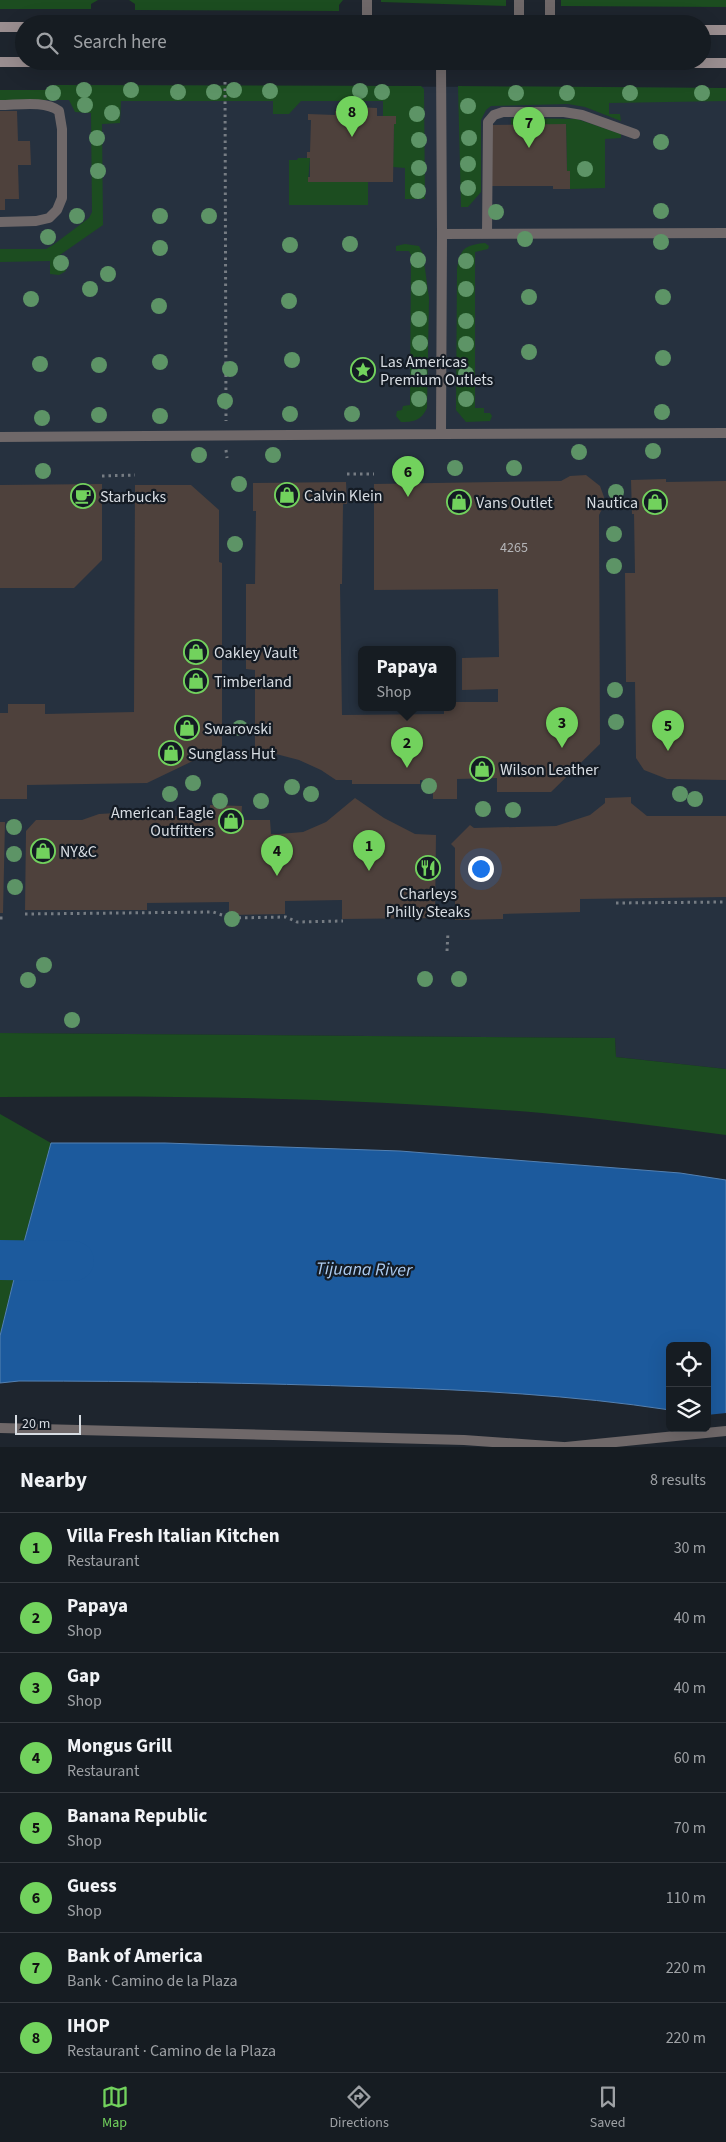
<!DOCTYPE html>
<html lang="en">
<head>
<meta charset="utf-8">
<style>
	:root { --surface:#161c22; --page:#1f252a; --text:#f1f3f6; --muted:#9ea1a5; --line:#353a40; --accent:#72d25d }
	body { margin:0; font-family:"Source Sans 3",sans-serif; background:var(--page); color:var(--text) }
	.controls { position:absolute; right:15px; bottom:15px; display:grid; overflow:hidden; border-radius:8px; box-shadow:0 5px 20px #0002 }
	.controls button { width:45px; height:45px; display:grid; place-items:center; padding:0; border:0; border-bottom:1px solid var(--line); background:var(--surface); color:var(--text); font:25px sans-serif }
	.scale { position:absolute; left:15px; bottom:12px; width:66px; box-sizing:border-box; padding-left:5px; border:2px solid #d7dce2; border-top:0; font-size:14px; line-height:18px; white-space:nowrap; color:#d7dce2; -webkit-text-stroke:4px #141b24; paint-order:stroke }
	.you { position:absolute; left:480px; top:868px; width:18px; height:18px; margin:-12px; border:4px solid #fff; border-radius:50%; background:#1a73e8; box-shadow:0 0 0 8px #1a73e833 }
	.badge { display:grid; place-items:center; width:32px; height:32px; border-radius:50%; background:var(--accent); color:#111; font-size:16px; font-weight:700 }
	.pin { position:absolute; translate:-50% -41px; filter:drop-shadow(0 1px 2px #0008) }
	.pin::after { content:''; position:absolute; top:26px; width:18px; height:15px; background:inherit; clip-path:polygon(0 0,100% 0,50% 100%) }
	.popup { position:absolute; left:358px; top:646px; width:98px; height:65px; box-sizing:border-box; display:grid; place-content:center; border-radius:8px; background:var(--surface); filter:drop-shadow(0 1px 4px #0005); font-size:16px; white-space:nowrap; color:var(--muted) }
	.popup b { font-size:19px; color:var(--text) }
	.popup::after { content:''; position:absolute; left:50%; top:100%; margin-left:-10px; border:10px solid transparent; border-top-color:var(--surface) }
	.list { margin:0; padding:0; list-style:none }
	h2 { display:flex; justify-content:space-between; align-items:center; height:65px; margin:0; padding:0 20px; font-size:21px }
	h2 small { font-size:16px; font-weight:400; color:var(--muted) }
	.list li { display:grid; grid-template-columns:32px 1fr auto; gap:15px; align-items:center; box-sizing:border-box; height:70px; padding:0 20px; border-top:1px solid var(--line) }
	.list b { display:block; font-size:19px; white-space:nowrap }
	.list p { margin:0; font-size:16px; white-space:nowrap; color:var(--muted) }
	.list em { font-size:16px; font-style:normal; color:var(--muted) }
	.icon { flex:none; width:28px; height:28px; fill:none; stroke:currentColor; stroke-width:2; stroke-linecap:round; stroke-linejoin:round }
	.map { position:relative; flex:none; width:726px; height:1447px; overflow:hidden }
	.search { position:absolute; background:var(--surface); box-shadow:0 5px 20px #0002; left:15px; right:15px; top:15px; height:55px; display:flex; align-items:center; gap:12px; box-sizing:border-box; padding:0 18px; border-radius:28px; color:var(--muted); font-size:19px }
	.sheet { height:625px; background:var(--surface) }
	nav { display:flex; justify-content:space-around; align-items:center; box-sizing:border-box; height:70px; border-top:1px solid var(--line); background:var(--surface); font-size:14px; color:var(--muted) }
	nav a { display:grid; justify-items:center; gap:2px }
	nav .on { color:var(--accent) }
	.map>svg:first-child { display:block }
	.built { fill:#26313f; fill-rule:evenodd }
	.green { fill:#1c4d20 }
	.water { fill:#1c5a9d; stroke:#5481b2 }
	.pier { fill:#1e252e }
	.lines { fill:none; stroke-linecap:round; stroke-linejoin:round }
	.river { stroke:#1c5a9d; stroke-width:40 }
	.building { fill:#4e413c }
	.path { stroke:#767c83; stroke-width:3; stroke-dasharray:2.5 4; stroke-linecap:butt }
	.service { stroke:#6f6869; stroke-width:10 }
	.secondary { stroke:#9a8e90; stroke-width:10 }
	.tree { fill:#5d9466 }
	.labels { text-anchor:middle; stroke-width:4.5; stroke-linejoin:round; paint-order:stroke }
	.number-label { font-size:14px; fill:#b5b5b8 }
	.poi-label { font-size:16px; fill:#d7dce2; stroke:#141b24; text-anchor:start }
	.water-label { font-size:18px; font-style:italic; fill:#accbf0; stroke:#141b24 }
</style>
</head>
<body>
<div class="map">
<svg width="726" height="1447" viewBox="0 0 726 1447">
	<rect width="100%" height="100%" fill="#1e252e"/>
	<path class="built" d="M 55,85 L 726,88 L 726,1069 L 616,1057 L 615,1038 L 0,1033 L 0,90 L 55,90 ZM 362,649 L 452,649 L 452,707 L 362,707 Z"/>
	<path class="green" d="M 0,0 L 98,0 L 91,4 L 91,9 L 0,9 Z
		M 129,0 L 343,0 L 339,5 L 339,11 L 135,10 L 135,4 Z
		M 381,0 L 506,0 L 506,6 L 381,2 Z
		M 561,0 L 726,0 L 726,7 L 561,6 Z
		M 55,85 L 421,86 L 424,89 L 425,199 L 405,199 L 405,168 L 393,167 L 394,124 L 396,124 L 396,117 L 383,116 L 383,101 L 301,101 L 289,114 L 273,114 L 273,101 L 121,101 L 120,123 L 102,124 L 103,225 L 57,257 L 66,271 L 59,275 L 50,274 L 50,261 L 0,262 L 0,249 L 46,249 L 53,245 L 89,218 L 92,212 L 91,113 L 75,112 L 69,100 L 0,100 L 0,90 L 55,90 Z
		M 458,86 L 726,88 L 726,101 L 609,103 L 609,114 L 620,114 L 621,121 L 585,107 L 568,104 L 491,106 L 486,110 L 481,120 L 481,192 L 468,207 L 461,207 Z
		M 511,118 L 577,119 L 621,134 L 621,138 L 605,139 L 605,188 L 570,189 L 567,171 L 566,125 L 511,125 Z
		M 298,158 L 310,158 L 308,182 L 368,182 L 368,205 L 289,205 L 289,160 L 297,160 Z
		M 485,243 L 489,246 L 488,249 L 475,252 L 475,408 L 484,408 L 484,413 L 490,413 L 492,416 L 490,421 L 466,422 L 456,410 L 457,269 C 460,249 464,245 485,243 Z
		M 405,244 L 419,246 L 423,254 L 429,298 L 427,408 C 421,421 413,422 401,422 L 396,416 L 397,411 L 402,410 L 403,406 L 410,405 L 411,255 L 409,251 L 396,251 L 396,246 Z
		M 0,1033 L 615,1038 L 616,1057 L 726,1069 L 726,1135 C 665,1127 604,1119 542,1113 C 362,1098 181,1095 0,1097 Z
		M 0,1114 L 51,1143 L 14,1279 L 0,1336 Z"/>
	<path class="water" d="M 51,1143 L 165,1143 L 400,1151 L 680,1173 L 726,1180 L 726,1418 L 707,1415 L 707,1346 L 670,1346 L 670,1410 C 572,1395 474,1390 375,1387 C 257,1383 138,1381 19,1381 L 0,1383 L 0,1336 L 14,1279 Z"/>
	<path class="pier" d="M 726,1413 L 726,1421 L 707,1418 L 707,1415 Z"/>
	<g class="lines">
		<path class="river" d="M 0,1260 L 74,1261"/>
	</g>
	<path class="building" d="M 356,107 L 377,108 L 377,116 L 396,116 L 396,124 L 394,124 L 393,182 L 308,182 L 308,177 L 310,177 L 310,158 L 307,158 L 307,152 L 310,152 L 311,120 L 308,120 L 308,114 L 335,115 L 335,111 L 356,111 Z
		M 0,111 L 17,111 L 18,141 L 30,141 L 31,165 L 18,165 L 19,199 L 5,199 L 5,210 L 0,210 Z
		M 566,124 L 567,171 L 570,171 L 570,189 L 553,189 L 553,186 L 492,186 L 491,125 Z
		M 586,475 L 600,486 L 604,497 L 603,507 L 599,515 L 600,744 L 551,792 L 497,792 L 497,778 L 457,779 L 457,799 L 433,799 L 433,780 L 420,780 L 420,784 L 352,784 L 352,780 L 336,780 L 321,770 L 299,760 L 276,754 L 255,751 L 255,670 L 246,669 L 246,584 L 255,584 L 256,511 L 253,511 L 253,483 L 346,482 L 347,504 L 343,504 L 342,584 L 340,584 L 342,715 L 444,714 L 444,707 L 452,707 L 452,702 L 498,702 L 498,689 L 462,690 L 462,658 L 499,657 L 498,589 L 374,590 L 374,484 L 561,481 L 570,476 Z
		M 666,479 L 666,482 L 726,481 L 726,780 L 667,779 L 644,770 L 636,758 L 635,682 L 626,682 L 625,573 L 635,573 L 634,514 L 632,514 L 631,480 Z
		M 102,484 L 102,560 L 74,588 L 0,588 L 0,485 Z
		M 135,485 L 191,485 L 219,510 L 219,562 L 222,563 L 222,755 L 199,758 L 147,783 L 27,785 L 27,799 L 0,799 L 0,713 L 8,713 L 8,704 L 45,704 L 45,714 L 134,712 Z
		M 631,797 L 631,803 L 647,816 L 726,816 L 726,897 L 580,899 L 580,912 L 503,914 L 503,919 L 455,920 L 455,848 L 451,844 L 470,825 L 474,828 L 556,826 L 590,815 L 605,803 L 605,798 Z
		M 355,798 L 384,818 L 415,834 L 436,835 L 435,918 L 342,919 L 342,900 L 285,901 L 285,914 L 229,915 L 229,902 L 147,903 L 147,910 L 25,910 L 26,831 L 36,820 L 82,820 L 99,814 L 135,812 L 152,816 L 209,816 L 210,805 L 242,806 L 241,820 L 270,820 L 271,834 L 279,834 L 303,832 L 326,822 Z
		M 0,822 L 5,822 L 3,913 L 0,913 Z"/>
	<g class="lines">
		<path class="path" d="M 225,82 L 226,421
			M 226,450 L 227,458
			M 347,474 L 374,474
			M 102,476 L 135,475
			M 616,903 L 726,902
			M 25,914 L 213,912 L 231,918 L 286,917 L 297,922 L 343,921
			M 0,918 L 3,918
			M 447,951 L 448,932"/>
		<path class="service" d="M 519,0 L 519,24
			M 550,0 L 550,24
			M 367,24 L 367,0
			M 0,105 C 18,105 45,100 59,111 L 62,129 L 62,198 L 57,210 L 49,218 L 36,221 L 0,222
			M 442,234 L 726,233
			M 487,234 L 488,122 L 494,115 L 503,112 L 564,112 L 582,115 L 635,134
			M 441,434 L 726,433
			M 0,437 L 441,434 L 442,234 L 441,63
			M 0,1428 L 464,1440 L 563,1447
			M 566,1447 L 726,1431"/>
		<path class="secondary" d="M 0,27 L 24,27
			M 702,30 L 726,30
			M 0,62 L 726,63"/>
	</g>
	<g class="tree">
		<circle cx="84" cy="90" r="8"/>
		<circle cx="131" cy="90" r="8"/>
		<circle cx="234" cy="90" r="8"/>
		<circle cx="270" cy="91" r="8"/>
		<circle cx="360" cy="91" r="8"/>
		<circle cx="178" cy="92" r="8"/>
		<circle cx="214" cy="92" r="8"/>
		<circle cx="382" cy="92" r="8"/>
		<circle cx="53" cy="93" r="8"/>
		<circle cx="516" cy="93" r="8"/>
		<circle cx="567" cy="93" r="8"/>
		<circle cx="630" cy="93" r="8"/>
		<circle cx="702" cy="93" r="8"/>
		<circle cx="85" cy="105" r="8"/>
		<circle cx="468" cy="106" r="8"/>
		<circle cx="112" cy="113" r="8"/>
		<circle cx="417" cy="114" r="8"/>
		<circle cx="97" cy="138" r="8"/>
		<circle cx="469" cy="138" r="8"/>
		<circle cx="419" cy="140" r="8"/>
		<circle cx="661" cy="142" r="8"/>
		<circle cx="468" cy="164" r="8"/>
		<circle cx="419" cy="168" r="8"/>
		<circle cx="585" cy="169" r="8"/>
		<circle cx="98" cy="171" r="8"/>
		<circle cx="468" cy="188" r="8"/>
		<circle cx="418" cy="191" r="8"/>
		<circle cx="661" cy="211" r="8"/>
		<circle cx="496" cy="212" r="8"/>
		<circle cx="77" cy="216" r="8"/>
		<circle cx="160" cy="216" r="8"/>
		<circle cx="209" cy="216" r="8"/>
		<circle cx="48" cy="237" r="8"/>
		<circle cx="525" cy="239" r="8"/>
		<circle cx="661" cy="242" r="8"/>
		<circle cx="350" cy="244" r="8"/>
		<circle cx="290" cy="245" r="8"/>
		<circle cx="160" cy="248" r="8"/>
		<circle cx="418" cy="260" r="8"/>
		<circle cx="466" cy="261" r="8"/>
		<circle cx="61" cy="263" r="8"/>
		<circle cx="108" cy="274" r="8"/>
		<circle cx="419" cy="288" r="8"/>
		<circle cx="90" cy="289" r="8"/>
		<circle cx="466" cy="289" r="8"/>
		<circle cx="529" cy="297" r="8"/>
		<circle cx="663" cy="297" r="8"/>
		<circle cx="31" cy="299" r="8"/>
		<circle cx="289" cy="301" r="8"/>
		<circle cx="159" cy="306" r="8"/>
		<circle cx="419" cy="319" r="8"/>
		<circle cx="466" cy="321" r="8"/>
		<circle cx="420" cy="343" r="8"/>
		<circle cx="466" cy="344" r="8"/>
		<circle cx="529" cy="352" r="8"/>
		<circle cx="663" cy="358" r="8"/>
		<circle cx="292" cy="360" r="8"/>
		<circle cx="160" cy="362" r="8"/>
		<circle cx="40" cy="364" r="8"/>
		<circle cx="99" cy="365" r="8"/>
		<circle cx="230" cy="369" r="8"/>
		<circle cx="419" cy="373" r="8"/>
		<circle cx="466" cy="374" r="8"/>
		<circle cx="419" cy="399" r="8"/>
		<circle cx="466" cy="399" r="8"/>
		<circle cx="225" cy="401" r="8"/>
		<circle cx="662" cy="412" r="8"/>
		<circle cx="290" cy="414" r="8"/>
		<circle cx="352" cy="414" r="8"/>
		<circle cx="99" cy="415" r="8"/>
		<circle cx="160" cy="416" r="8"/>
		<circle cx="42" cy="418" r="8"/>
		<circle cx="653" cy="451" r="8"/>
		<circle cx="579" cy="452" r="8"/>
		<circle cx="199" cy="455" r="8"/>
		<circle cx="273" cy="455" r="8"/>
		<circle cx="455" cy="468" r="8"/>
		<circle cx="514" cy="468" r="8"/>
		<circle cx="43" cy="471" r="8"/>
		<circle cx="239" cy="484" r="8"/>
		<circle cx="616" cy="492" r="8"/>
		<circle cx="614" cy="534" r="8"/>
		<circle cx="235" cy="544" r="8"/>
		<circle cx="614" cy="566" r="8"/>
		<circle cx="615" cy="690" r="8"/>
		<circle cx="616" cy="722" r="8"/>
		<circle cx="240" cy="728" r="8"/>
		<circle cx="193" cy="783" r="8"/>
		<circle cx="429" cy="786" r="8"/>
		<circle cx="292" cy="787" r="8"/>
		<circle cx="170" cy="794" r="8"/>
		<circle cx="311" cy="794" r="8"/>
		<circle cx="680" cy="794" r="8"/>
		<circle cx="695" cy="799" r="8"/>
		<circle cx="220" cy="801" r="8"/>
		<circle cx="261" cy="801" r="8"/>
		<circle cx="483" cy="809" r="8"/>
		<circle cx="513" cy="810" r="8"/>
		<circle cx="14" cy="827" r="8"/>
		<circle cx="14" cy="854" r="8"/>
		<circle cx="15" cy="887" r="8"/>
		<circle cx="232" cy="919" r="8"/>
		<circle cx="44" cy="965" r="8"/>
		<circle cx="425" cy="979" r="8"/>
		<circle cx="459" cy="979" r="8"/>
		<circle cx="28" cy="980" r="8"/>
		<circle cx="72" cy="1020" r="8"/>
	</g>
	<defs>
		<symbol id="sight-ring" viewBox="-11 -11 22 22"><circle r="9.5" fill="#141b24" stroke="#72d25d" stroke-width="1.5"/><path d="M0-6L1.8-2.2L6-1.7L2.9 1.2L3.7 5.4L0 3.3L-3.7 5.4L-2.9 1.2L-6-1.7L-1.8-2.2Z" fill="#72d25d"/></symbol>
		<symbol id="shop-ring" viewBox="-11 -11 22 22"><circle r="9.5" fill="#141b24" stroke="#72d25d" stroke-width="1.5"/><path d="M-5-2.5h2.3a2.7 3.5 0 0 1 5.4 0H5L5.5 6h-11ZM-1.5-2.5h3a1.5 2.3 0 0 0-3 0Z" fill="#72d25d"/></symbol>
		<symbol id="cafe-ring" viewBox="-11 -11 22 22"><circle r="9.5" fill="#141b24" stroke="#72d25d" stroke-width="1.5"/><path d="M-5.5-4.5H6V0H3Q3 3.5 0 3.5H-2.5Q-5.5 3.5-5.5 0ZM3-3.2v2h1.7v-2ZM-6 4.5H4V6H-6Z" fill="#72d25d"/></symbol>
		<symbol id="restaurant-ring" viewBox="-11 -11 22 22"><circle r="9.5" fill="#141b24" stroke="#72d25d" stroke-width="1.5"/><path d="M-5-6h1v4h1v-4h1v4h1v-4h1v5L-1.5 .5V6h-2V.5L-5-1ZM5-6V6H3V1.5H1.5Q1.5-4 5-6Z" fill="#72d25d"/></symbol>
	</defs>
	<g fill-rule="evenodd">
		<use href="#sight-ring" x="349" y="356" width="28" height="28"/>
		<use href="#shop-ring" x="273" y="481" width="28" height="28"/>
		<use href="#cafe-ring" x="69" y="482" width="28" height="28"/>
		<use href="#shop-ring" x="445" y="488" width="28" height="28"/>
		<use href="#shop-ring" x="641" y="488" width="28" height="28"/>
		<use href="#shop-ring" x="182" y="638" width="28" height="28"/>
		<use href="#shop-ring" x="182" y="667" width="28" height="28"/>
		<use href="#shop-ring" x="173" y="714" width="28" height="28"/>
		<use href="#shop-ring" x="157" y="739" width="28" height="28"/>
		<use href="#shop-ring" x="468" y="755" width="28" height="28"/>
		<use href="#shop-ring" x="217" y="807" width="28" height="28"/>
		<use href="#shop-ring" x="29" y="837" width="28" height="28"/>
		<use href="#restaurant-ring" x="414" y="854" width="28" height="28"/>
	</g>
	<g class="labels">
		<g class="number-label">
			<text x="514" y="552">4265</text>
		</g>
		<g class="poi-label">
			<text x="380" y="367">Las Americas<tspan x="380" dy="18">Premium Outlets</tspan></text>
			<text x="304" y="501">Calvin Klein</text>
			<text x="100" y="502">Starbucks</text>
			<text x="476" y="508">Vans Outlet</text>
			<text x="638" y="508" text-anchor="end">Nautica</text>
			<text x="214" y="658">Oakley Vault</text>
			<text x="214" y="687">Timberland</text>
			<text x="204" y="734">Swarovski</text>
			<text x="188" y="759">Sunglass Hut</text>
			<text x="500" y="775">Wilson Leather</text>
			<text x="214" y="818" text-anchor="end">American Eagle<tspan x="214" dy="18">Outfitters</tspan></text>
			<text x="60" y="857">NY&amp;C</text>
			<text x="428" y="899" text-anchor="middle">Charleys<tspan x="428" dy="18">Philly Steaks</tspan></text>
		</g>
		<g class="water-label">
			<text transform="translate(364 1269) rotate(1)" y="6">Tijuana River</text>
		</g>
	</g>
</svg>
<div class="controls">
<button><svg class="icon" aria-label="locate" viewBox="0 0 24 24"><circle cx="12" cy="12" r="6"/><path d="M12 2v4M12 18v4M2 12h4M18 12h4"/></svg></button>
<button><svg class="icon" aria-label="layers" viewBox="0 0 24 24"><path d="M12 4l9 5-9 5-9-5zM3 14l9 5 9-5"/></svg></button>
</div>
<div class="scale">20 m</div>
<div class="you"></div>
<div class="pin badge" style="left:369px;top:871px">1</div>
<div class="pin badge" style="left:407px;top:768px">2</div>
<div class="popup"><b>Papaya</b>Shop</div>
<div class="pin badge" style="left:562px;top:748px">3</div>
<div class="pin badge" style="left:277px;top:876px">4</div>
<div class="pin badge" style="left:668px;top:751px">5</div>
<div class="pin badge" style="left:408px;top:497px">6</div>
<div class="pin badge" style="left:529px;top:148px">7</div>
<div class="pin badge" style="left:352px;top:137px">8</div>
<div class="search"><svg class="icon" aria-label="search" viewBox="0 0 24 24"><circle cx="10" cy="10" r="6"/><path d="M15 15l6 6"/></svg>Search here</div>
</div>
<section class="sheet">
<h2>Nearby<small>8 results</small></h2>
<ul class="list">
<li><span class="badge">1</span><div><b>Villa Fresh Italian Kitchen</b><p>Restaurant</p></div><em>30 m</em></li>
<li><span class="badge">2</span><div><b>Papaya</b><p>Shop</p></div><em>40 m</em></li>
<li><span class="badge">3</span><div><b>Gap</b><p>Shop</p></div><em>40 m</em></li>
<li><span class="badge">4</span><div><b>Mongus Grill</b><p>Restaurant</p></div><em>60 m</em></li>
<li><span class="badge">5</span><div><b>Banana Republic</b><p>Shop</p></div><em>70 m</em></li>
<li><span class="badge">6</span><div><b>Guess</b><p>Shop</p></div><em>110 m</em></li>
<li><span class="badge">7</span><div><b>Bank of America</b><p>Bank · Camino de la Plaza</p></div><em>220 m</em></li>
<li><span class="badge">8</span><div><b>IHOP</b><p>Restaurant · Camino de la Plaza</p></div><em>220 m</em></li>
</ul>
</section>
<nav>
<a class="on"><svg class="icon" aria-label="map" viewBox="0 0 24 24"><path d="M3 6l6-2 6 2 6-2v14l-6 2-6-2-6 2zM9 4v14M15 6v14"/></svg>Map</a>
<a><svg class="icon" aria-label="directions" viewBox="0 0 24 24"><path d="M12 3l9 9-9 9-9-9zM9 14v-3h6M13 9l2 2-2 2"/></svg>Directions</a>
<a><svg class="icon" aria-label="saved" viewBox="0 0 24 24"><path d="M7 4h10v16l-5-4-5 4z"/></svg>Saved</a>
</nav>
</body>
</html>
